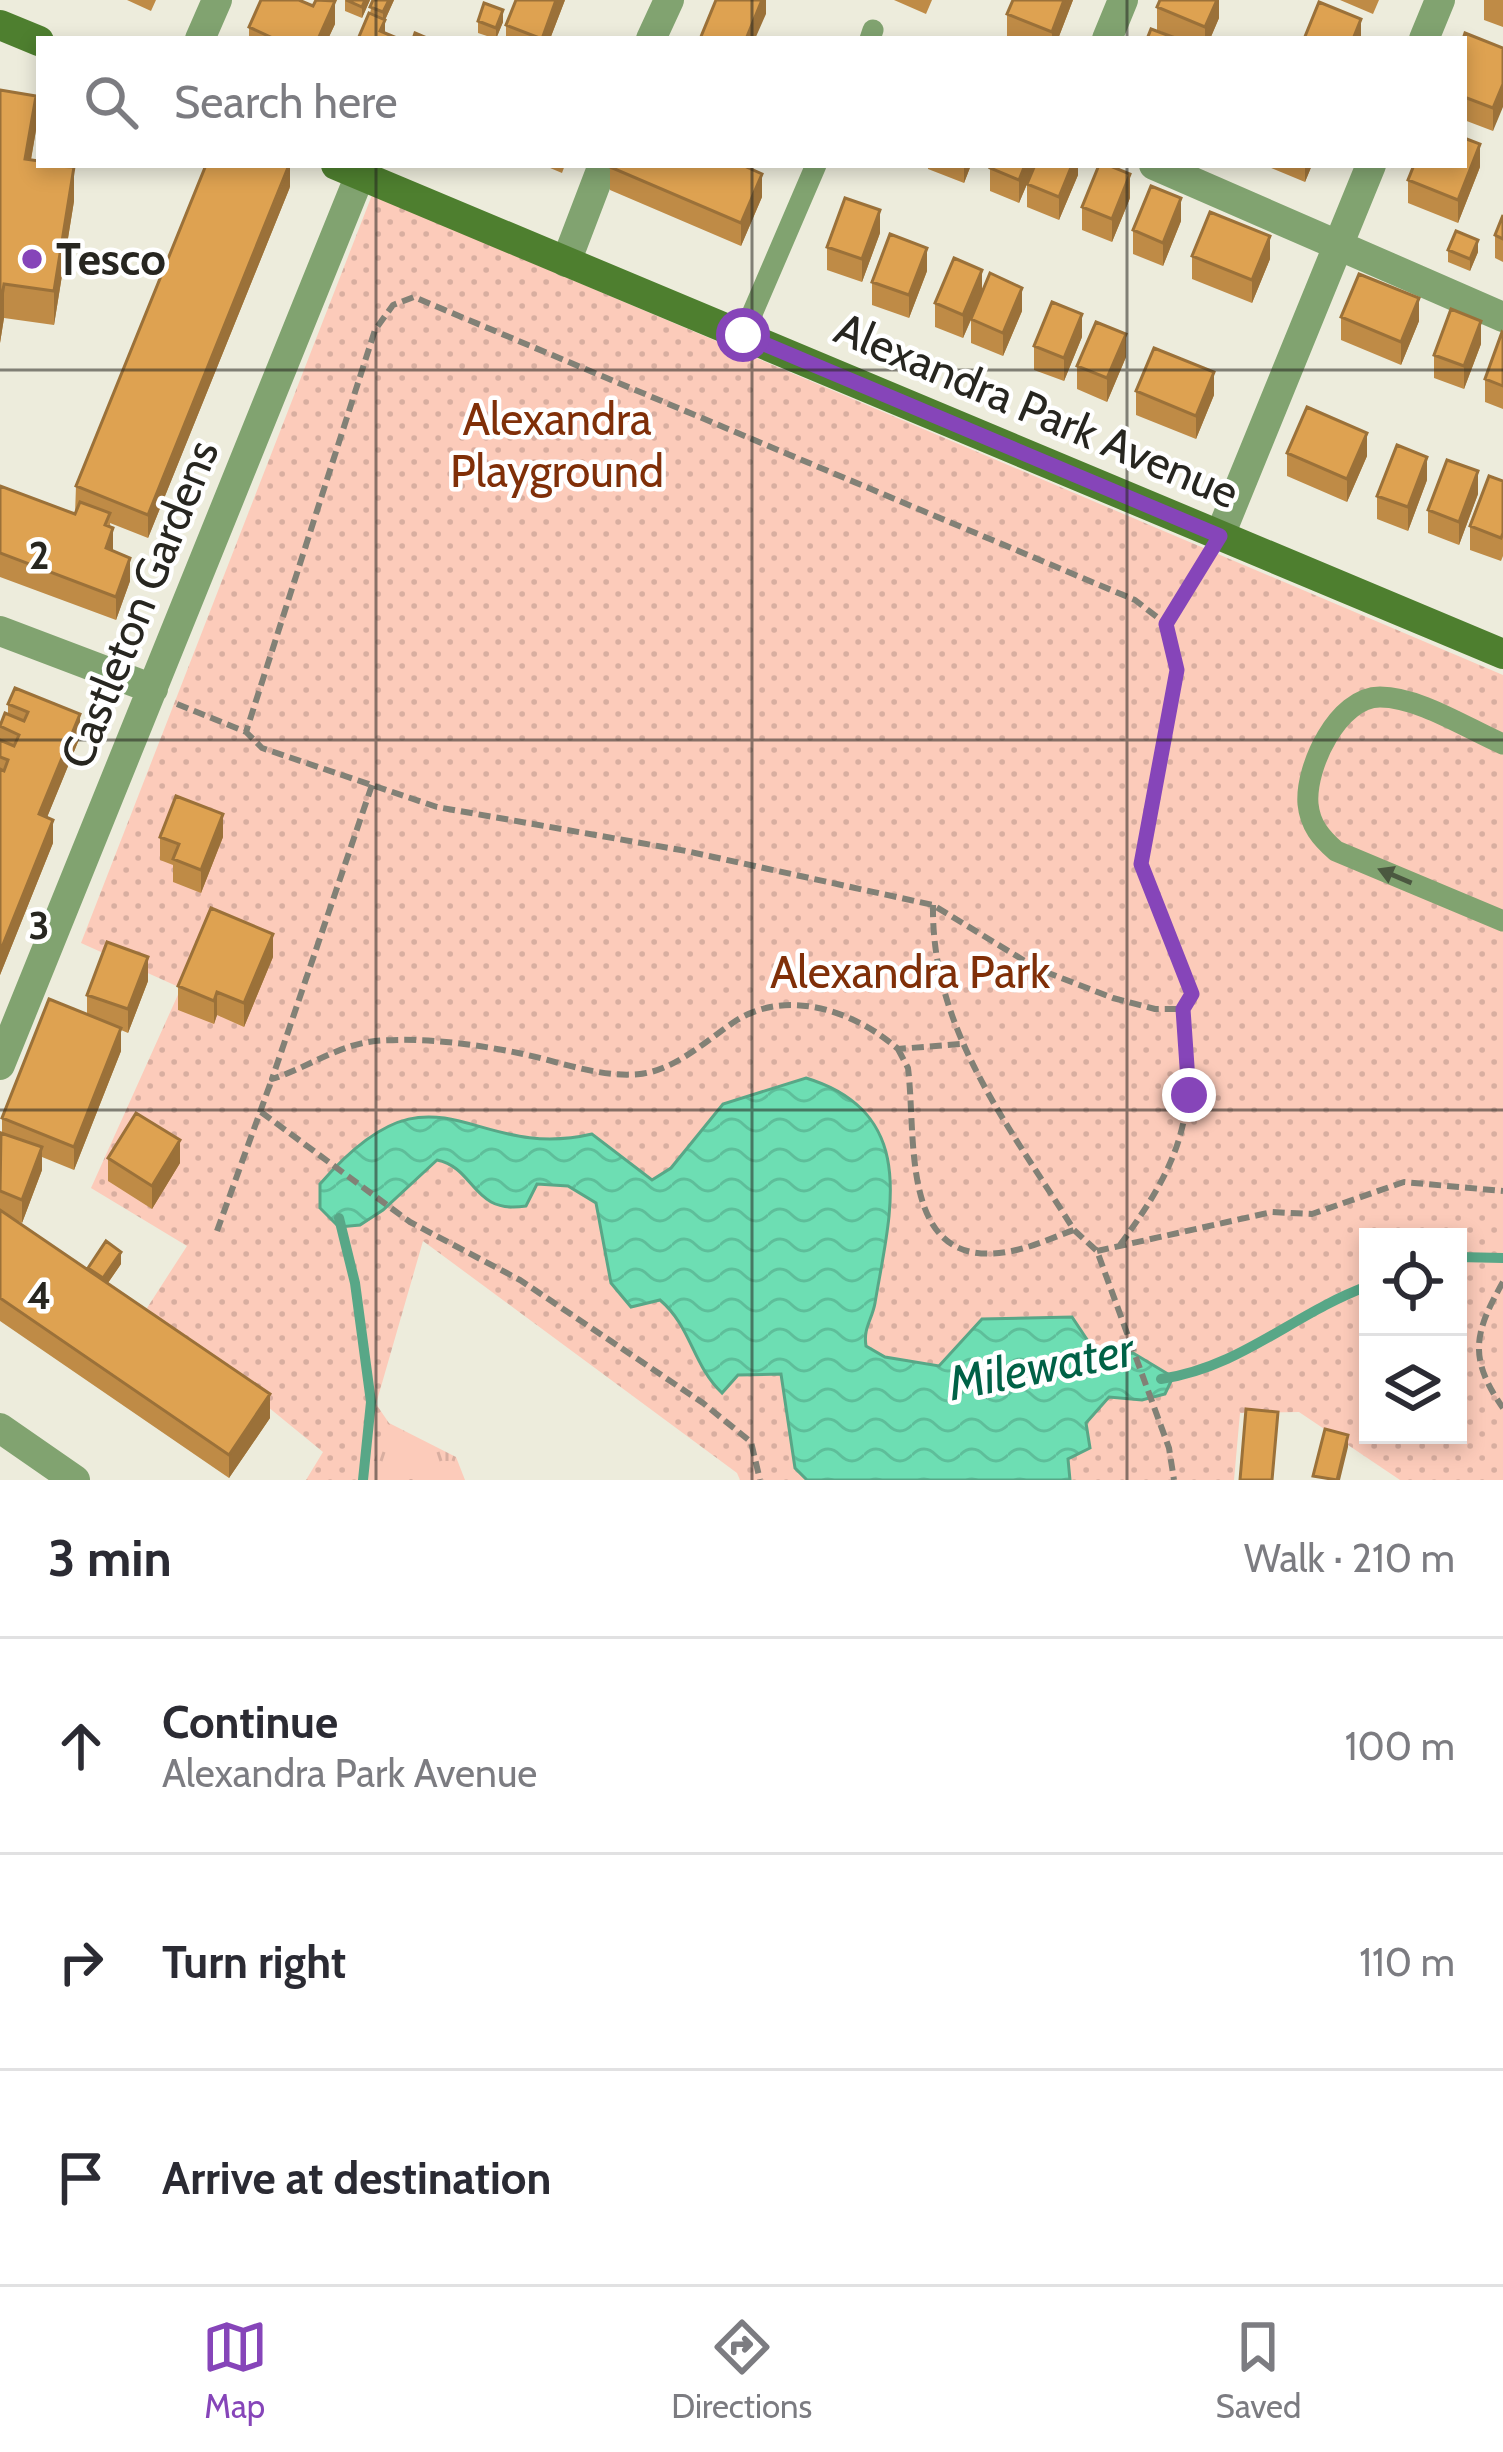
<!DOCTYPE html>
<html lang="en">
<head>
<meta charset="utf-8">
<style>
	:root { --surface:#fff; --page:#f7f7f7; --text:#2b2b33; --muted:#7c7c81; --line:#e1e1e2; --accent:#8645b9 }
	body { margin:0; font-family:Cabin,sans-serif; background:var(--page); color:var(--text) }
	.controls { position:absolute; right:36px; bottom:36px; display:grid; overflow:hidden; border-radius:0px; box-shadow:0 6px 18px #0003 }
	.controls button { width:108px; height:108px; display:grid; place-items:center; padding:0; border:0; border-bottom:3px solid var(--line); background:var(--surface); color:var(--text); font:60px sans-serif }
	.stop { position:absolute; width:36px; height:36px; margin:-27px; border:9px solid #8645b9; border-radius:50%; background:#fff }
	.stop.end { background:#8645b9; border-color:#fff; box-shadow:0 3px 12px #0008 }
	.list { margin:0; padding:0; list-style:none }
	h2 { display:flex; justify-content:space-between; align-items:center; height:156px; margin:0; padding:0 48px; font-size:51px }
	h2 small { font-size:39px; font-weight:400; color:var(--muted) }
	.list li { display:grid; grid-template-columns:78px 1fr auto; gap:36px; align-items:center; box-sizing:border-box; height:216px; padding:0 48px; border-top:3px solid var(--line) }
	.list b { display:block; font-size:45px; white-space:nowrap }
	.list p { margin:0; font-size:39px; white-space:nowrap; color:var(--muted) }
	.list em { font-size:39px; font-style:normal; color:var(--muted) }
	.icon { flex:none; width:66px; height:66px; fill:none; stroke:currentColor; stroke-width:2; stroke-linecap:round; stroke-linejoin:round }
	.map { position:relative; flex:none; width:1503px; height:1480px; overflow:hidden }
	.search { position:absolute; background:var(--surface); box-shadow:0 6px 18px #0003; left:36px; right:36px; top:36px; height:132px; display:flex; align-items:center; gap:30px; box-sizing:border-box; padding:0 42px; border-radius:0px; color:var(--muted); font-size:45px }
	.sheet { height:804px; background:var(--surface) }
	nav { display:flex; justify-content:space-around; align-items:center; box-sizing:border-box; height:168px; border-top:3px solid var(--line); background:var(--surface); font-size:33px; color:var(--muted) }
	nav a { display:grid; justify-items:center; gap:6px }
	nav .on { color:var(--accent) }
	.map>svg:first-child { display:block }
	.grass { fill:url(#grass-tufts) }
	.park { fill:url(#park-dots); fill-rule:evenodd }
	.water { fill:url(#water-waves); stroke:#58a787; stroke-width:3 }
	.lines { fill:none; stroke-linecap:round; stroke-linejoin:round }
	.stream { stroke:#58a787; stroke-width:10 }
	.path { stroke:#828176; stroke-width:6; stroke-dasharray:12 6; stroke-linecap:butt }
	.lane { stroke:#81a370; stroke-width:21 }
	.street { stroke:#81a370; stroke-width:30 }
	.secondary { stroke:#4e7f2f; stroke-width:30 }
	.wall { fill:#bf8b46 }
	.shaded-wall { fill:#9b7139 }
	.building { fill:#dea251; stroke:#9b7139; stroke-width:3 }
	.oneway { fill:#4b5840 }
	.route { stroke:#8645b9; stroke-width:15 }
	.grid { fill:none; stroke:#272620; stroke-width:3; stroke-opacity:0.55 }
	.poi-dot { fill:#8645b9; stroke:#fff; stroke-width:4.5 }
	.labels { text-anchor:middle; stroke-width:9; stroke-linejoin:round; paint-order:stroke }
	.poi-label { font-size:45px; font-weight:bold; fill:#272620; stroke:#fff; text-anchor:start }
	.street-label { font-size:45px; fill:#272620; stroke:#fff }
	.park-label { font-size:45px; fill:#802f08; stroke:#fff }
	.water-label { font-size:48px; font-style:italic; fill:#006146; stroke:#fff }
	.grid-label { font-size:39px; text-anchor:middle; font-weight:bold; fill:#272620; stroke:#fff; stroke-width:9; stroke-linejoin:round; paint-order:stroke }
</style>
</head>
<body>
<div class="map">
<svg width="1503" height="1480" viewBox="0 0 1503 1480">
	<defs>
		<pattern id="grass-tufts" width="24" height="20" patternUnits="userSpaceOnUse" patternTransform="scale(3)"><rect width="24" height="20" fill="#fccbba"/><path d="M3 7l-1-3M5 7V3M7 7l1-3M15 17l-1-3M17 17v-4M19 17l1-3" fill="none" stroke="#d8aea0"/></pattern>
		<pattern id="park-dots" width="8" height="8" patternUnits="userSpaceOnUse" patternTransform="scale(3)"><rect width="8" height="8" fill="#fccbba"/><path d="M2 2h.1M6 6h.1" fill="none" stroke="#d8aea0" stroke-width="1.8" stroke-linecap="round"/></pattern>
		<pattern id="water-waves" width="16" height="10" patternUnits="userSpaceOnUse" patternTransform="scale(3)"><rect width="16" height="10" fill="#6ddeb3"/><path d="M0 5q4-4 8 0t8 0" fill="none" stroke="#5ebe9a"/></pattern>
	</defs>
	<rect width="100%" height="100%" fill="#edecdc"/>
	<path class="grass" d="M 389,1423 L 456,1457 L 465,1480 L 364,1480 Z"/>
	<path class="park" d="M 372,195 L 1503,675 L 1503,1480 L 1400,1480 L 1299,1412 L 1240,1413 L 1234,1480 L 740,1480 L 737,1473 L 423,1241 L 376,1404 L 391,1426 L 364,1480 L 306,1480 L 323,1452 L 147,1308 L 187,1246 L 91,1188 L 181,988 L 81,943 ZM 1368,1237 L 1458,1237 L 1458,1435 L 1368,1435 Z"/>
	<path class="water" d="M 806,1078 C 921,1113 890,1213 875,1303 C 872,1320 863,1328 866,1346 L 885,1357 L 939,1366 L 982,1319 L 1072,1317 L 1098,1356 L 1133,1353 L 1173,1377 L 1165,1394 L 1142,1400 L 1109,1397 L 1086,1423 L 1090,1448 L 1068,1459 L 1070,1480 L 807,1480 L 795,1468 L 781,1374 L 738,1375 L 722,1393 C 693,1366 691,1326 660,1300 L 631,1307 L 611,1283 L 596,1203 L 568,1186 L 537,1184 L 526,1206 C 472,1215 476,1168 437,1160 L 383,1210 L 360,1225 L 339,1227 L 320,1208 L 320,1184 C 436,1050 468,1163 592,1134 L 652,1180 L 671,1168 L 723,1104 Z"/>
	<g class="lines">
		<path class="stream" d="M 339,1218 L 355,1283 L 371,1402 L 363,1480
			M 1458,1257 L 1503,1258
			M 1161,1379 C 1242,1367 1294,1313 1368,1286"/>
		<path class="path" d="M 1166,624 L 1202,563
			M 177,704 L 246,732 L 262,748 L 437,807 L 686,851 L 933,905 L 1038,969 L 1113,998 L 1155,1009 L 1183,1009 L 1192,994 L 1141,864 L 1177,670 L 1166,624 L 1135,600 L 414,297 L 393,305 L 375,330 L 246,732
			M 372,785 L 272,1079 C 307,1068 338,1045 375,1041 C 423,1037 476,1044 523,1054 C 561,1062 600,1078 640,1074 C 676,1070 708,1039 737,1020 C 789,988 856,1012 898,1049 L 960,1044
			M 933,905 C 931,1030 1010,1127 1074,1230 L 1097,1251 L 1169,1448 L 1174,1480
			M 898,1049 L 908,1068 C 917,1140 898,1274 1012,1251 C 1033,1247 1054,1237 1074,1230
			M 261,1112 L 410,1222 L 520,1280 L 703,1403 L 751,1442 L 760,1480
			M 217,1231 L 272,1079
			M 1120,1245 C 1182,1160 1198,1114 1183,1009
			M 1097,1251 L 1272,1212 L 1312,1214 L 1404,1182 L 1503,1191
			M 1503,1282 C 1474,1333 1468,1358 1503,1408"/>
		<path class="lane" d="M 870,39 L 873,30
			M 743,335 L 816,165
			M 1503,744 C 1468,729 1419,697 1380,697 C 1338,697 1305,767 1308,804 C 1310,825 1321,838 1336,851 L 1503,921"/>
		<path class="street" d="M 200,39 L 217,0
			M 651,39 L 669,0
			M 1107,39 L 1123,0
			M 1424,39 L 1440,0
			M 1154,165 L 1503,317
			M 566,262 L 603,165
			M 1220,535 L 1371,165
			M 0,631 L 153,689
			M 0,1065 L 360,175
			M 0,1428 L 75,1480"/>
		<path class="secondary" d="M 0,25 L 39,41
			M 336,165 L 1503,654"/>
	</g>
	<path class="wall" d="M 127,0 L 156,0 L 151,11 Z
		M 345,0 L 370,0 L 362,18 L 345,11 Z
		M 373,0 L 394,0 L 385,20 L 385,33 L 358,39 L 370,13 Z
		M 565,0 L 550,39 L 506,39 L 506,25 Z
		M 894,0 L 932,0 L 926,14 Z
		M 1013,0 L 1073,0 L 1058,39 L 1012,39 L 1007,37 L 1007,14 Z
		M 1219,0 L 1219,18 L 1210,39 L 1179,39 L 1157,30 L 1157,7 Z
		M 1340,0 L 1379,0 L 1373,14 Z
		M 1484,0 L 1503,0 L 1503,27 L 1484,20 Z
		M 478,21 L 503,22 L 496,39 L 478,33 Z
		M 335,24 L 328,39 L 249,39 L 249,27 Z
		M 1464,39 L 1503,48 L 1493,131 L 1464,120 Z
		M 0,90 L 36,130 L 31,160 L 74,201 L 54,325 L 4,318 L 0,343 Z
		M 543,165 L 565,165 L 562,173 Z
		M 928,165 L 971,165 L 964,183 L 928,169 Z
		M 1035,165 L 1078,165 L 1078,175 L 1059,220 L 1027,207 L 1027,184 L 1019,203 L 990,191 L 990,168 Z
		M 1264,165 L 1312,165 L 1305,182 Z
		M 610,167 L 762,197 L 741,246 L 610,190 Z
		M 1480,167 L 1458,223 L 1408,203 L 1408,180 Z
		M 290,187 L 148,538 L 110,523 L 113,551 L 130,581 L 116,620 L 0,577 L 0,486 L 75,514 L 76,486 Z
		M 1130,198 L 1112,242 L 1082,230 L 1082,207 Z
		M 1503,215 L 1503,262 L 1495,258 L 1495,235 Z
		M 1181,221 L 1163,266 L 1133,254 L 1133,230 Z
		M 880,233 L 862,282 L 827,270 L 827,247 Z
		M 1448,250 L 1478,252 L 1470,271 L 1448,262 Z
		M 1192,256 L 1270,259 L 1252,303 L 1192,279 Z
		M 927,271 L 909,318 L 872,305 L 872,282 Z
		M 982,293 L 1022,311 L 1003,356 L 971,343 L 971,320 L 963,338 L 935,327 L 935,303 Z
		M 1341,317 L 1419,321 L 1401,365 L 1341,340 Z
		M 1503,333 L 1503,409 L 1485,402 L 1485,379 Z
		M 1082,337 L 1064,381 L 1034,370 L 1034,346 Z
		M 1481,344 L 1464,389 L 1434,378 L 1434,355 Z
		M 1126,357 L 1107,402 L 1077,389 L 1077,366 Z
		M 1136,391 L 1214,395 L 1196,439 L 1136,415 Z
		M 1287,453 L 1367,456 L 1347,502 L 1287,476 Z
		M 1427,480 L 1408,531 L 1377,519 L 1377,496 Z
		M 1503,481 L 1503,556 L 1501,561 L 1470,550 L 1470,526 Z
		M 1478,494 L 1459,545 L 1428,533 L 1428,510 Z
		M 8,704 L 80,714 L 80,737 L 47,817 L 53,843 L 0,975 L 0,726 L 8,715 Z
		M 160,837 L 223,837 L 201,893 L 173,882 L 173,865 L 160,860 Z
		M 273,957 L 244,1027 L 217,1015 L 214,1024 L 178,1010 L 178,986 Z
		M 148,981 L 128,1033 L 121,1030 L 121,1051 L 74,1170 L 42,1157 L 42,1170 L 22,1223 L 16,1220 L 88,1270 L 121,1264 L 108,1283 L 270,1418 L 229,1478 L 0,1321 L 0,1136 L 2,1133 L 2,1118 L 87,1014 L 87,995 Z
		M 108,1158 L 180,1163 L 152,1209 L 108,1181 Z"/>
	<path class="shaded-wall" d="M 365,0 L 370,0 L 362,18 L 362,7 Z
		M 389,0 L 394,0 L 385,20 L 385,39 L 380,31 L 383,24 L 383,12 Z
		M 556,0 L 565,0 L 550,39 L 542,39 Z
		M 762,0 L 766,0 L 766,14 L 755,39 L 746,39 Z
		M 1064,0 L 1073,0 L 1058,39 L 1052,39 L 1052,32 Z
		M 1217,0 L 1219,0 L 1219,18 L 1210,39 L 1205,39 L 1205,27 Z
		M 335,1 L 335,24 L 328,39 L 318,39 Z
		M 503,10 L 503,22 L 496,39 L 496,28 Z
		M 1361,19 L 1361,39 L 1353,39 Z
		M 1503,84 L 1503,107 L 1493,131 L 1493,108 Z
		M 36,96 L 36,130 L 25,193 L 25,159 Z
		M 1480,144 L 1480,167 L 1458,223 L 1458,200 Z
		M 290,165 L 290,187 L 148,538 L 148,515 Z
		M 964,165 L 971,165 L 964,183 Z
		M 1025,165 L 1035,165 L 1019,203 L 1019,180 Z
		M 1072,165 L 1078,165 L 1078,175 L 1059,220 L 1059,197 Z
		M 1305,165 L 1312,165 L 1305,182 Z
		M 74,167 L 74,201 L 54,325 L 54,291 Z
		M 762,174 L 762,197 L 741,246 L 741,223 Z
		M 1130,174 L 1130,198 L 1112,242 L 1112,219 Z
		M 1181,198 L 1181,221 L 1163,266 L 1163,243 Z
		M 880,210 L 880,233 L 862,282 L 862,259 Z
		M 1270,236 L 1270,259 L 1252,303 L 1252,280 Z
		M 1478,240 L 1478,252 L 1470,271 L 1470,259 Z
		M 927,248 L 927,271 L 909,318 L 909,295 Z
		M 982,270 L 982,293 L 963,338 L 963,315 Z
		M 4,284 L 4,318 L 0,343 L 0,309 Z
		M 1022,288 L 1022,311 L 1003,356 L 1003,333 Z
		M 1419,298 L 1419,321 L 1401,365 L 1401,342 Z
		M 1082,314 L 1082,337 L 1064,381 L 1064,358 Z
		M 1481,321 L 1481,344 L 1464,389 L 1464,366 Z
		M 1126,334 L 1126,357 L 1107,402 L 1107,378 Z
		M 1214,372 L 1214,395 L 1196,439 L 1196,416 Z
		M 1367,433 L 1367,456 L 1347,502 L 1347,479 Z
		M 1427,457 L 1427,480 L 1408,531 L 1408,507 Z
		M 1478,471 L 1478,494 L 1459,545 L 1459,522 Z
		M 113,528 L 113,551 L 106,548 Z
		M 130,558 L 130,581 L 116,620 L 116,597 Z
		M 80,714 L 80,737 L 39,837 L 39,814 Z
		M 223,814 L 223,837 L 201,893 L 201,870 Z
		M 53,820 L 53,843 L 0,975 L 0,952 Z
		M 273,934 L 273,957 L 244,1027 L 244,1003 Z
		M 148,957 L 148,981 L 128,1033 L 128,1009 Z
		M 217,992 L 217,1015 L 214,1024 L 214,1001 Z
		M 121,1028 L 121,1051 L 74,1170 L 74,1147 Z
		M 180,1140 L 180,1163 L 152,1209 L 152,1186 Z
		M 42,1147 L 42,1170 L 22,1223 L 22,1200 Z
		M 121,1252 L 121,1264 L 103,1290 L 103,1278 Z
		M 270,1394 L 270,1418 L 229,1478 L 229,1455 Z
		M 1348,1435 L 1348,1447 L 1340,1480 L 1337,1480 Z"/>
	<path class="building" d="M 261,0 L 299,0 L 313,6 L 316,0 L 335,1 L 318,39 L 275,39 L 249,27 Z
		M 346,0 L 365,0 L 362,7 Z
		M 373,0 L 389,0 L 383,12 L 370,7 Z
		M 516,0 L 556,0 L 542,39 L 506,25 Z
		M 716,0 L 762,0 L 746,39 L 700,39 Z
		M 1013,0 L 1064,0 L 1052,32 L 1007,14 Z
		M 1160,0 L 1217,0 L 1205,27 L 1157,7 Z
		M 1319,2 L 1361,19 L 1353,39 L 1304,39 Z
		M 484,3 L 503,10 L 496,28 L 478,21 Z
		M 369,13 L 385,20 L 380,31 L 399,39 L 358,39 Z
		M 1151,29 L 1178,39 L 1147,39 Z
		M 415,33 L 429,39 L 413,39 Z
		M 1465,33 L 1503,48 L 1503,84 L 1493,108 L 1464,97 L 1463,39 Z
		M 0,90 L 36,96 L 25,159 L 39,161 L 39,165 L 74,167 L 54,291 L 4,284 L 0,309 Z
		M 1464,138 L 1480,144 L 1458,200 L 1408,180 L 1414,165 L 1464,165 Z
		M 206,165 L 289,165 L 148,515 L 76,486 Z
		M 611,165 L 742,165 L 762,174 L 741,223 L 610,167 Z
		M 991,165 L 1025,165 L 1019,180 L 990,168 Z
		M 1035,165 L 1072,165 L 1059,197 L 1027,184 Z
		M 1099,165 L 1108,165 L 1130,174 L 1112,219 L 1082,207 Z
		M 1151,186 L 1181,198 L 1163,243 L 1133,230 Z
		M 845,198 L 880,210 L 862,259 L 827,247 Z
		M 1210,212 L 1270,236 L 1252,280 L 1192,256 Z
		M 1503,215 L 1503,239 L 1495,235 Z
		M 1456,231 L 1478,240 L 1470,259 L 1448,250 Z
		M 890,234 L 927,248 L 909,295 L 872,282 Z
		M 954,258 L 982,270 L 963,315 L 935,303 Z
		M 990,273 L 1022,288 L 1003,333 L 971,319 Z
		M 1359,274 L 1419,298 L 1401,342 L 1341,317 Z
		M 1052,302 L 1082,314 L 1064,358 L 1034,346 Z
		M 1451,309 L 1481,321 L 1464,366 L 1434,355 Z
		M 1096,322 L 1126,334 L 1107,378 L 1077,366 Z
		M 1502,332 L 1503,333 L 1503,386 L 1485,379 Z
		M 1154,348 L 1214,372 L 1196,416 L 1136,391 Z
		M 1307,407 L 1367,433 L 1347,479 L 1287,453 Z
		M 1397,445 L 1427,457 L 1408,507 L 1377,496 Z
		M 1447,460 L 1478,471 L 1459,522 L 1428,510 Z
		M 1489,476 L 1503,481 L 1503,533 L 1501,538 L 1470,526 Z
		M 0,486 L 75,514 L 80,502 L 110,513 L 105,525 L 113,528 L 106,548 L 130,558 L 116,597 L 0,553 Z
		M 15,688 L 80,714 L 39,814 L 53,820 L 0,952 L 0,769 L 4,771 L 8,760 L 0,757 L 0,740 L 14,746 L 19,735 L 0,726 L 5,713 L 24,721 L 28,712 L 8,704 Z
		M 176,796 L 223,814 L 201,870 L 173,859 L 179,844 L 160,837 Z
		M 211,908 L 273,934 L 244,1003 L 217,992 L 214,1001 L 178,986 Z
		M 107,942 L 148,957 L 128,1009 L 87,995 Z
		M 49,999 L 121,1028 L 74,1147 L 2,1118 Z
		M 136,1113 L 180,1140 L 152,1186 L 108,1158 Z
		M 1,1133 L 42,1147 L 22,1200 L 0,1191 Z
		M 0,1210 L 270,1394 L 229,1455 L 0,1298 Z
		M 106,1241 L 121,1252 L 103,1278 L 88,1268 Z
		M 1246,1409 L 1278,1412 L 1272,1480 L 1240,1480 Z
		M 1325,1429 L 1348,1435 L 1337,1480 L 1313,1476 Z"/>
	<defs><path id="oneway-solid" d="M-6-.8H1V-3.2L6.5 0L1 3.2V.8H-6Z" transform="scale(3)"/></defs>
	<use class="oneway" href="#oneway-solid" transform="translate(1395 876) rotate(-157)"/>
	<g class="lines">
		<path class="route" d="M 743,335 L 1220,536 L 1166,624 L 1177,670 L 1141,864 L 1192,994 L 1183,1009 L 1189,1095"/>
	</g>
	<path class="grid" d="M 376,0 L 376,39M 752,0 L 752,39M 1127,0 L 1127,39M 376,165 L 376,1480M 752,165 L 752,1480M 1127,165 L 1127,1480M 0,370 L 1503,370M 0,740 L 1503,740M 0,1110 L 1503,1110"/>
	<circle class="poi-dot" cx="32" cy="259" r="12"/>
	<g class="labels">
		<g class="poi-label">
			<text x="56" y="275">Tesco</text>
		</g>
		<g class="street-label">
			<text transform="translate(1037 410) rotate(23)" y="16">Alexandra Park Avenue</text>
			<text transform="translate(139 604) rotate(-68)" y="16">Castleton Gardens</text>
		</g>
		<g class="park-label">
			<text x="557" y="435">Alexandra<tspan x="557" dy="52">Playground</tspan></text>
			<text x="910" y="988">Alexandra Park</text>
		</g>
		<g class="water-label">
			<text transform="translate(1041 1366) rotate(-11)" y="17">Milewater</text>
		</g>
	</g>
	<g class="grid-label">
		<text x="39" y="569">2</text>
		<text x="39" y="939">3</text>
		<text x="39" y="1309">4</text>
	</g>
</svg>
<div class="controls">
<button><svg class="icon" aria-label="locate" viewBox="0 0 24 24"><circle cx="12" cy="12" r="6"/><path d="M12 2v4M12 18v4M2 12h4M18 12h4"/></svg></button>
<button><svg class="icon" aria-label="layers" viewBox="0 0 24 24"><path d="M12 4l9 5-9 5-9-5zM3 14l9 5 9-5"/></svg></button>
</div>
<div class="stop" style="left:743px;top:335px"></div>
<div class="stop end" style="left:1189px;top:1095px"></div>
<div class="search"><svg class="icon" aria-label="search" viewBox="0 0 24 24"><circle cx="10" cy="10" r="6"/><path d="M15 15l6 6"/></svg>Search here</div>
</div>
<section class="sheet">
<h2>3 min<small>Walk · 210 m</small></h2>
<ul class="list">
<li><svg class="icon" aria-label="ahead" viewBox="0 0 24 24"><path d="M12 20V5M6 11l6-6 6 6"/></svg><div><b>Continue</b><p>Alexandra Park Avenue</p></div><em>100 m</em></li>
<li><svg class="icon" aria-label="right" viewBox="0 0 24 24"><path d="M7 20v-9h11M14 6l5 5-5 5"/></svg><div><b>Turn right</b></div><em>110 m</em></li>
<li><svg class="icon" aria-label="arrive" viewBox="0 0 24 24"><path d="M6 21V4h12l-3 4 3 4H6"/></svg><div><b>Arrive at destination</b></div></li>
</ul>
</section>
<nav>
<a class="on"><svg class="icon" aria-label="map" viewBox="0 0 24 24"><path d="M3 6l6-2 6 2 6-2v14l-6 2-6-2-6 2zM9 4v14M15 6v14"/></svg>Map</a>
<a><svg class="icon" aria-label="directions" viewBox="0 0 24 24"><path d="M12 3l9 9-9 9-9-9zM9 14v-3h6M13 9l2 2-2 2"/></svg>Directions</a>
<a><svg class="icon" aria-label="saved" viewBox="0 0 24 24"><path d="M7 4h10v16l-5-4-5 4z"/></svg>Saved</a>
</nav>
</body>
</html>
